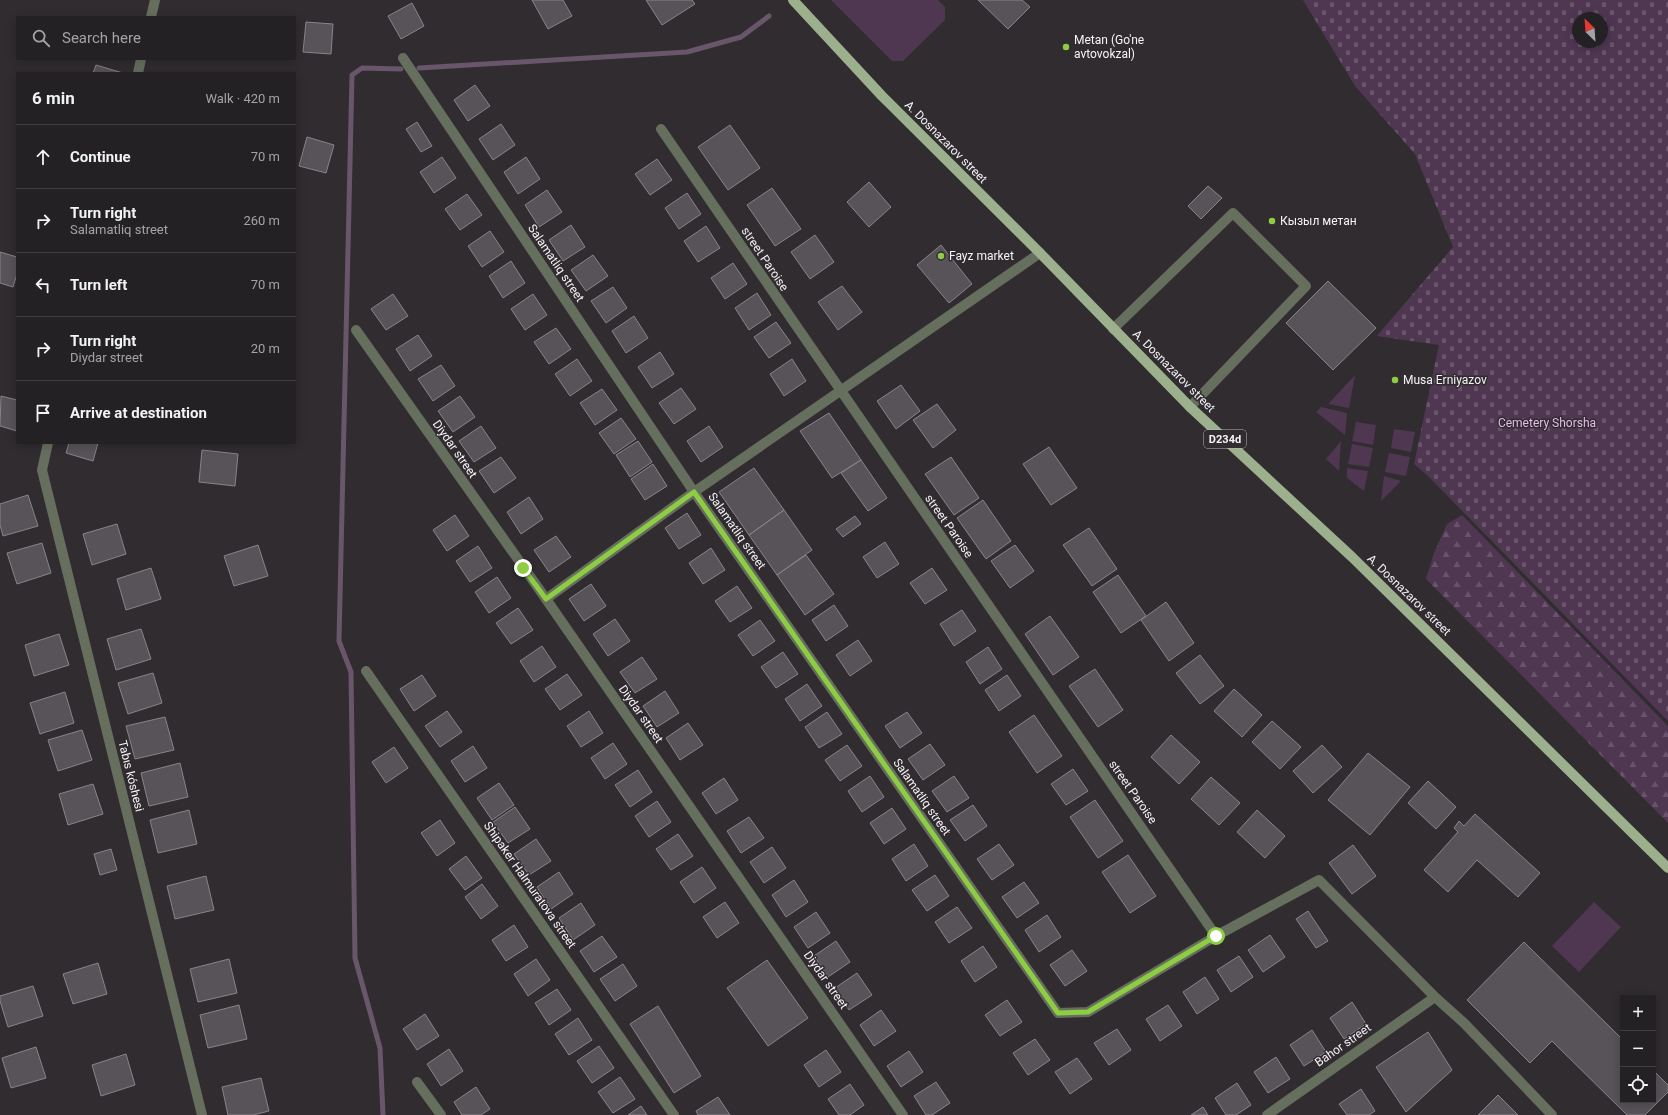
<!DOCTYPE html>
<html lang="en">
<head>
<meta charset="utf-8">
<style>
	:root { --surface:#242124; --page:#302e31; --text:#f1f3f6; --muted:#a3a3a6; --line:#413e41 }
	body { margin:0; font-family:Roboto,sans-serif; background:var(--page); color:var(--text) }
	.controls { position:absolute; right:12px; bottom:12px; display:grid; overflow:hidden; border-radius:0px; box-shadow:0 2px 10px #0003 }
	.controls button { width:36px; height:36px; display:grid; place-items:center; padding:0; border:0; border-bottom:1px solid var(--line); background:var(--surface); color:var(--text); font:20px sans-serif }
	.compass { position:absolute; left:1572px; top:12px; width:36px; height:36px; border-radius:50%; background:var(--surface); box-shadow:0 2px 10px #0003; rotate:335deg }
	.stop { position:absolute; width:12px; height:12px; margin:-9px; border:3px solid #8ecd43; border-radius:50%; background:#fff }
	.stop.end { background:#8ecd43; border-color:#fff; box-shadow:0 1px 4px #0008 }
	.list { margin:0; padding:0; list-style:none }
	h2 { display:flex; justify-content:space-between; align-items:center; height:52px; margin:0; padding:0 16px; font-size:17px }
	h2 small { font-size:13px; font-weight:400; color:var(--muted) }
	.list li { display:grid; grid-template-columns:26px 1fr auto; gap:12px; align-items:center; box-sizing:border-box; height:64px; padding:0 16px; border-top:1px solid var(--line) }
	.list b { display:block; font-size:15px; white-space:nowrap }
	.list p { margin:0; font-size:13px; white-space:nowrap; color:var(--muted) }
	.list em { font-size:13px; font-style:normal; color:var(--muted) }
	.icon { flex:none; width:22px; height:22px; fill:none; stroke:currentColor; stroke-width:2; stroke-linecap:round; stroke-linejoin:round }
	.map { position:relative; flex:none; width:1668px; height:1115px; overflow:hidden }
	.search { position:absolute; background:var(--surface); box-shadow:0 2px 10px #0003; left:16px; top:16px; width:280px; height:44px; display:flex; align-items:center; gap:10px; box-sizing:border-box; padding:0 14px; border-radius:0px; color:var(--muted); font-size:15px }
	.panel { position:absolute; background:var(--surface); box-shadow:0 2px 10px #0003; left:16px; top:72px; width:280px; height:372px; border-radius:0px }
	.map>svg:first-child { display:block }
	.green { fill:#4f3752 }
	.forest { fill:url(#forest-firs) }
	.cemetery { fill:url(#cemetery-stones); fill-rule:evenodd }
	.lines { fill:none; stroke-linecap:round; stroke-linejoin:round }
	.stream { stroke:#69566b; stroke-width:5 }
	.building { fill:#585358; stroke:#898489 }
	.service { stroke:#666f5e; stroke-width:10 }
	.minor { stroke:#666f5e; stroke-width:10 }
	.primary { stroke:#9db08d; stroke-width:10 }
	.route { stroke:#8ecd43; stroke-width:5 }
	.poi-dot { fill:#8ecd43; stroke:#302c30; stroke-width:1.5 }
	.labels { text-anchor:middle; stroke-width:3; stroke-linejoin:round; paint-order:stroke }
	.shield { fill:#302c30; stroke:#bbb7bb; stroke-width:1 }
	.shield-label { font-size:11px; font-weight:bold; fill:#f6f3f6 }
	.poi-label { font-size:12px; fill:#f6f3f6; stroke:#302c30; text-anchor:start }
	.street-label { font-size:12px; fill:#f6f3f6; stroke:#302c30 }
	.park-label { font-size:12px; fill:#e9b8ef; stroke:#302c30 }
</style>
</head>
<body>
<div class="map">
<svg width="1668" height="1115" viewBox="0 0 1668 1115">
	<defs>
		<pattern id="forest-firs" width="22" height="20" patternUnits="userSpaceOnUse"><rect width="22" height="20" fill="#4f3752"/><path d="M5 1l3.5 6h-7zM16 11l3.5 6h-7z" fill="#69546c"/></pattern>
		<pattern id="cemetery-stones" width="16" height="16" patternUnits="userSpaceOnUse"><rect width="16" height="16" fill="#4f3752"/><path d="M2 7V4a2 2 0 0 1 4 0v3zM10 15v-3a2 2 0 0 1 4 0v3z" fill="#69546c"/></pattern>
	</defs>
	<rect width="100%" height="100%" fill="#302c30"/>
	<path class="green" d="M 831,0 L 938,0 L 945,7 L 945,20 L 903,61 L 892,61 Z
		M 1355,375 L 1349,408 L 1328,404 Z
		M 1321,407 L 1347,413 L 1345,435 L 1316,412 Z
		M 1356,422 L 1376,425 L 1373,445 L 1352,441 Z
		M 1394,429 L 1415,432 L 1411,452 L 1391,448 Z
		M 1341,441 L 1339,471 L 1326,459 Z
		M 1352,444 L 1373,448 L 1369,467 L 1348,464 Z
		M 1389,453 L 1410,457 L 1406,476 L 1385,472 Z
		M 1347,468 L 1368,471 L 1364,491 L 1347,478 Z
		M 1384,476 L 1401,481 L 1381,501 Z
		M 1594,902 L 1621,927 L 1579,972 L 1552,946 Z"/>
	<path class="forest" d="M 1462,515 L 1668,726 L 1668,823 L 1426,579 L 1434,553 L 1447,524 Z"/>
	<path class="cemetery" d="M 1303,0 L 1668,0 L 1668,721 L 1428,476 L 1414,464 L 1439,345 L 1377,336 L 1453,247 L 1415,154 L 1355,86 ZM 1578,18 L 1602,18 L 1602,42 L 1578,42 Z"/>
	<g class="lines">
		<path class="stream" d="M 419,68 L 687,52 L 741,37 L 769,16
			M 383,1115 L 380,1048 L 355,958 L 351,672 L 339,641 L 352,75 L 362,68 L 401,69"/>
	</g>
	<path class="building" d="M 532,0 L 563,0 L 572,16 L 548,29 Z
		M 646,0 L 692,0 L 695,4 L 662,25 Z
		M 978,0 L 1022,0 L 1030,7 L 1008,29 Z
		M 412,3 L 424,26 L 401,39 L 388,16 Z
		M 306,22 L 333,24 L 331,54 L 303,52 Z
		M 96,65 L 123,73 L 93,73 Z
		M 475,85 L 490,106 L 468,121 L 454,100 Z
		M 417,122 L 432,146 L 421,152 L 406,129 Z
		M 501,124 L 515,145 L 493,160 L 479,139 Z
		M 730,125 L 760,168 L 728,190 L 698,147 Z
		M 307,137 L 334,145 L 326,173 L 299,166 Z
		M 442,157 L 456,178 L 434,193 L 420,172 Z
		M 526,157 L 540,179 L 518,194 L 504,172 Z
		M 657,159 L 672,180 L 650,195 L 635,174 Z
		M 869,182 L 891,207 L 869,227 L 847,202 Z
		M 1208,186 L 1222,198 L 1201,219 L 1188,206 Z
		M 772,188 L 801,229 L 775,246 L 747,205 Z
		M 547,190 L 562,212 L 539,227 L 525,205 Z
		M 687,193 L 701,214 L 679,229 L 665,208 Z
		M 467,194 L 482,215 L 460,230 L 445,209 Z
		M 571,225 L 585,247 L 563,261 L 549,240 Z
		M 706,226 L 720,248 L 698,262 L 684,241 Z
		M 490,231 L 504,252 L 482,267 L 468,246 Z
		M 815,235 L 834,262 L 810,279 L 791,252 Z
		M 941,245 L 972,284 L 949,303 L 917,265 Z
		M 0,252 L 17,257 L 17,274 L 13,287 L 0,283 Z
		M 593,255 L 608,276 L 586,291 L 571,270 Z
		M 511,261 L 525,283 L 503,298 L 489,276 Z
		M 733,263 L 747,284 L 725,299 L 711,278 Z
		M 1328,281 L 1376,328 L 1333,370 L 1286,323 Z
		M 842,286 L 862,312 L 838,330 L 818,302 Z
		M 613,287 L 627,308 L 606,323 L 591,301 Z
		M 757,293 L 771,315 L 749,330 L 735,308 Z
		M 393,294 L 408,316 L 386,330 L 371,309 Z
		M 533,294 L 547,315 L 525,330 L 511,309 Z
		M 634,316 L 648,338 L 626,353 L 612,331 Z
		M 776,322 L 791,343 L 769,358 L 754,337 Z
		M 556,328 L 571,349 L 549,364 L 534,342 Z
		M 418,335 L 432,356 L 410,371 L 396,349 Z
		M 660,352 L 674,374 L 652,388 L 638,367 Z
		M 577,359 L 592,381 L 570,396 L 555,374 Z
		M 792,359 L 806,381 L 784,396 L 770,374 Z
		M 441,365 L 455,386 L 433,401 L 418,379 Z
		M 901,385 L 920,411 L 896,429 L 877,401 Z
		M 681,388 L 696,409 L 674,424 L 659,403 Z
		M 602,389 L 617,410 L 595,425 L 580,403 Z
		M 1,396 L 17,400 L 17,431 L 0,426 Z
		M 460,396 L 475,417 L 453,432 L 438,411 Z
		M 937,404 L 956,430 L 933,448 L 913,420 Z
		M 829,413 L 861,460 L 832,478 L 800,431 Z
		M 621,418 L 636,439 L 614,454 L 599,433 Z
		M 481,426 L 496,448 L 474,462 L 459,441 Z
		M 709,426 L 723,447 L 701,462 L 687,441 Z
		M 638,441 L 652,462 L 630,477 L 616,455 Z
		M 69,443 L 98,443 L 93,461 L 66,453 Z
		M 1049,447 L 1077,488 L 1051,505 L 1023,464 Z
		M 202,450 L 238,454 L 235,486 L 199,482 Z
		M 501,457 L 516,478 L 494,493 L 479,471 Z
		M 951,457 L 979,498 L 954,515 L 925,474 Z
		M 861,460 L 887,498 L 868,511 L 841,473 Z
		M 653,464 L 667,486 L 645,500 L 631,479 Z
		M 754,468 L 784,510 L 749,535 L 719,492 Z
		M 28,495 L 38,526 L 3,536 L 0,525 L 0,504 Z
		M 529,497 L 543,519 L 521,534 L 507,512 Z
		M 983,500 L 1011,541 L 986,559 L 957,518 Z
		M 784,510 L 812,550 L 777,575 L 749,535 Z
		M 687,513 L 701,535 L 679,549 L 665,528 Z
		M 455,515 L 469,536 L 447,551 L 433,530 Z
		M 855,516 L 861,524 L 843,537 L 836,529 Z
		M 117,524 L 126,554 L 92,565 L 83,534 Z
		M 1089,528 L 1117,569 L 1092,586 L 1063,545 Z
		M 556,536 L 571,557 L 549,572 L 534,550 Z
		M 885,542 L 899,564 L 877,578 L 863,557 Z
		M 42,543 L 51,573 L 17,584 L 7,553 Z
		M 258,545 L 268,576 L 234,586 L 224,556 Z
		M 1015,545 L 1034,571 L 1010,588 L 991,561 Z
		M 478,546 L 492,568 L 470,582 L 456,561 Z
		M 711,548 L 725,570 L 703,584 L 689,563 Z
		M 806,555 L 834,594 L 805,615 L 777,575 Z
		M 151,568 L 161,599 L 126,610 L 117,579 Z
		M 932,568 L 947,590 L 925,604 L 910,583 Z
		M 1118,575 L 1146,616 L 1121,633 L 1093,592 Z
		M 497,577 L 511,598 L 489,613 L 475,592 Z
		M 591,584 L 606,606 L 584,621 L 569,599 Z
		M 737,586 L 752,608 L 730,622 L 715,601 Z
		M 1166,602 L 1194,643 L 1169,661 L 1141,620 Z
		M 834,605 L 848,626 L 826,641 L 812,620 Z
		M 518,608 L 533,630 L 511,644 L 496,623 Z
		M 962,610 L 976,631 L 954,646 L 940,624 Z
		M 1050,616 L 1079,657 L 1053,675 L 1025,634 Z
		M 615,619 L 630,641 L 608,656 L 593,634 Z
		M 760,620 L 775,641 L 753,656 L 738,635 Z
		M 141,629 L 151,659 L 116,670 L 107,639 Z
		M 59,634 L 69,665 L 34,676 L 25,645 Z
		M 858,640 L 872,661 L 850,676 L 836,655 Z
		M 542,646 L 556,667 L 534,682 L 520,661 Z
		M 988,647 L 1002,669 L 980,684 L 966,662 Z
		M 783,652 L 798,674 L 776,688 L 761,667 Z
		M 1200,655 L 1224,686 L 1200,704 L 1176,673 Z
		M 642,657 L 657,679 L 635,693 L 620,672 Z
		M 1095,669 L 1123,710 L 1098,727 L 1069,686 Z
		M 153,673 L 162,703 L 128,714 L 118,683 Z
		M 567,674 L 582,695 L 560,710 L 545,689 Z
		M 422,675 L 436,696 L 414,711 L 400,689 Z
		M 1007,675 L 1021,696 L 999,711 L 985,690 Z
		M 807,684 L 822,706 L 800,721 L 785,699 Z
		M 1234,689 L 1262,715 L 1242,737 L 1214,711 Z
		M 665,691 L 679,713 L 657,727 L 643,706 Z
		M 65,692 L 74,723 L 40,734 L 30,703 Z
		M 447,711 L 462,732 L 440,747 L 425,726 Z
		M 589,711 L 603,733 L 581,747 L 567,726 Z
		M 827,712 L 842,734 L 819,748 L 805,727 Z
		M 907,712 L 922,733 L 900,748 L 885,726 Z
		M 1034,715 L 1062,756 L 1037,773 L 1009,732 Z
		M 165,717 L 174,750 L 135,759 L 126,726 Z
		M 1272,721 L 1301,747 L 1280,769 L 1252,742 Z
		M 688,723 L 703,745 L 680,760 L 666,738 Z
		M 82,730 L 92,760 L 58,771 L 48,740 Z
		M 1171,735 L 1200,762 L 1179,784 L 1151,757 Z
		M 613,743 L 627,764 L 605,779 L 591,758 Z
		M 930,744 L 945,765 L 923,780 L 908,759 Z
		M 847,745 L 862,766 L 840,781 L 825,760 Z
		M 1322,745 L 1342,767 L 1313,793 L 1293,771 Z
		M 473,746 L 487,768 L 465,782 L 451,761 Z
		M 394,747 L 408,768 L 386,783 L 372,762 Z
		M 1368,753 L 1410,787 L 1370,835 L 1328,800 Z
		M 180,763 L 188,797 L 149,806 L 141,773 Z
		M 1073,769 L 1088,791 L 1066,805 L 1051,784 Z
		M 638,770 L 652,792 L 630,807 L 615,785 Z
		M 870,776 L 884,797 L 862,812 L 848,791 Z
		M 954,776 L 969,798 L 947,812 L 932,791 Z
		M 1211,777 L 1240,803 L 1219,825 L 1191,799 Z
		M 724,778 L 738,800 L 716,814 L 702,793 Z
		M 1428,781 L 1456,807 L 1436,829 L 1408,803 Z
		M 499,783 L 514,805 L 492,820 L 477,798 Z
		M 93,784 L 103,814 L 68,825 L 59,794 Z
		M 1095,800 L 1123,841 L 1098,858 L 1070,817 Z
		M 657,801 L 671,822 L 649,837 L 635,816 Z
		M 973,805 L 987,826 L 965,841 L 950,820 Z
		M 515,807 L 530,829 L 508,843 L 493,822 Z
		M 892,808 L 906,829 L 884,844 L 870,823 Z
		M 189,810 L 197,844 L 158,853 L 150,820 Z
		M 1257,810 L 1285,836 L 1265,858 L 1237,832 Z
		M 1475,814 L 1540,873 L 1518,897 L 1477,860 L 1448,892 L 1424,870 L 1458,832 L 1454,828 L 1459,821 L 1464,826 Z
		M 749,817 L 764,838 L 741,853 L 727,831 Z
		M 440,820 L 455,843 L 437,856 L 421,833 Z
		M 678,834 L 693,856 L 671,870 L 656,849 Z
		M 536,839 L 551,861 L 529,875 L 514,854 Z
		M 914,844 L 928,866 L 906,881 L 892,859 Z
		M 999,844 L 1014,865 L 992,880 L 977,859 Z
		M 1353,845 L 1376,876 L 1352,894 L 1329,863 Z
		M 772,847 L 786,868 L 764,883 L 750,862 Z
		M 111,849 L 117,870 L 100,875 L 94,854 Z
		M 1128,855 L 1156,896 L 1130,913 L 1102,872 Z
		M 466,856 L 482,878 L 465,890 L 449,869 Z
		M 702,867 L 716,888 L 694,903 L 680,882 Z
		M 559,872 L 573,894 L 551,909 L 537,887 Z
		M 935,875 L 949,896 L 927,911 L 912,890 Z
		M 206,876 L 214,910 L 175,919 L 167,886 Z
		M 794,880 L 808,902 L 786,917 L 772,895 Z
		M 1024,882 L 1039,903 L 1017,918 L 1002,897 Z
		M 482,884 L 498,906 L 481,919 L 465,897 Z
		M 725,902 L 739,923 L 717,938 L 703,917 Z
		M 581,903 L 595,925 L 573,940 L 559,918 Z
		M 957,907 L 972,928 L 949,943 L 935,922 Z
		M 1308,911 L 1328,941 L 1316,948 L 1296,919 Z
		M 816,912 L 830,933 L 808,948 L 794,927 Z
		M 1047,915 L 1061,937 L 1039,952 L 1025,930 Z
		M 514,925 L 528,947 L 506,961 L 492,940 Z
		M 1270,935 L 1285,957 L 1263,972 L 1248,950 Z
		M 602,936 L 617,957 L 594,972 L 580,951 Z
		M 836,941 L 850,962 L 828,977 L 814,956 Z
		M 1524,942 L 1623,1040 L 1623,1100 L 1653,1100 L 1653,1070 L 1668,1085 L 1668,1092 L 1645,1115 L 1627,1115 L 1552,1041 L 1530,1063 L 1467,1000 Z
		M 983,946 L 997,967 L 975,982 L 961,961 Z
		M 1072,950 L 1087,971 L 1065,986 L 1050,965 Z
		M 1239,956 L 1253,977 L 1231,992 L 1217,970 Z
		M 229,959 L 237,993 L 198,1002 L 190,969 Z
		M 536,959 L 550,980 L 528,996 L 514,974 Z
		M 767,960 L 808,1018 L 768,1046 L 727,988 Z
		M 98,963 L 107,994 L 73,1004 L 63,974 Z
		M 623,964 L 637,986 L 615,1001 L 600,979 Z
		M 857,973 L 872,995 L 849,1010 L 835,988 Z
		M 1205,977 L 1219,999 L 1197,1014 L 1183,992 Z
		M 33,986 L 43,1016 L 8,1027 L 0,1001 L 0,996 Z
		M 557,989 L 571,1010 L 549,1025 L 535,1003 Z
		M 1007,1000 L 1022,1022 L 1000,1036 L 985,1015 Z
		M 1352,1002 L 1366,1024 L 1344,1039 L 1330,1018 Z
		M 239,1005 L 247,1039 L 208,1048 L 200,1015 Z
		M 1168,1005 L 1182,1026 L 1160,1041 L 1146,1019 Z
		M 658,1006 L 701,1076 L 674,1093 L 630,1024 Z
		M 881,1010 L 896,1031 L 874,1046 L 860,1025 Z
		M 425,1014 L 439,1036 L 417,1050 L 403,1029 Z
		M 578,1018 L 592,1040 L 569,1055 L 555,1034 Z
		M 1117,1029 L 1131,1050 L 1109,1065 L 1094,1043 Z
		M 1312,1030 L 1326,1052 L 1304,1066 L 1290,1045 Z
		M 1428,1032 L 1452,1070 L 1406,1112 L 1376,1067 Z
		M 1035,1039 L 1050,1060 L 1028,1075 L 1013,1053 Z
		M 599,1046 L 614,1068 L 592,1083 L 577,1061 Z
		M 36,1047 L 46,1078 L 11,1088 L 2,1058 Z
		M 449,1049 L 463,1071 L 441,1086 L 427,1064 Z
		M 826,1050 L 841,1072 L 819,1087 L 804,1065 Z
		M 909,1051 L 923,1072 L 901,1087 L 887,1066 Z
		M 126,1054 L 135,1085 L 101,1096 L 92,1065 Z
		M 1276,1057 L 1290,1079 L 1268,1093 L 1254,1072 Z
		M 1077,1058 L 1092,1079 L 1070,1094 L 1055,1072 Z
		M 620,1077 L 635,1099 L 613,1113 L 598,1092 Z
		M 261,1078 L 269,1111 L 253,1115 L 228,1115 L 222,1087 Z
		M 936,1082 L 950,1103 L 932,1115 L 926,1115 L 914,1096 Z
		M 1237,1083 L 1251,1105 L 1236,1115 L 1226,1115 L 1215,1098 Z
		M 850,1084 L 864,1105 L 850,1115 L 839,1115 L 828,1099 Z
		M 476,1087 L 490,1109 L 481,1115 L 462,1115 L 454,1102 Z
		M 1361,1089 L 1375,1111 L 1369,1115 L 1347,1115 L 1339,1104 Z
		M 1498,1095 L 1518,1115 L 1478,1115 Z
		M 718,1097 L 730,1115 L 698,1115 L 696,1111 Z
		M 641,1106 L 647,1115 L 628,1115 Z
		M 1203,1107 L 1208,1115 L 1191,1115 Z"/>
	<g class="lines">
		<path class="service" d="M 1113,329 L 1233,213 L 1306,286 L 1190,407"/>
		<path class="minor" d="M 151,17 L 155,0
			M 403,58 L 694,492 L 1058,1013 L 1088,1012 L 1216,936 L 1319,880 L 1435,997 L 1464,1023 L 1552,1115
			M 138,73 L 141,59
			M 661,129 L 1216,936
			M 356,330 L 546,599 L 903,1115
			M 48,443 L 42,470 L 202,1115
			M 546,599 L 694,492 L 1040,253
			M 366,671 L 674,1115
			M 417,1082 L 441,1115
			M 1267,1115 L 1435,997"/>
		<path class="primary" d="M 793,0 L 882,96 L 1040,253 L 1190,407 L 1352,557 L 1668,868"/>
	</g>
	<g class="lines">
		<path class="route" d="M 523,568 L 546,599 L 694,492 L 1058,1013 L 1088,1012 L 1216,936"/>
	</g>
	<g class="poi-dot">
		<circle cx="1066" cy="47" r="4"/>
		<circle cx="1272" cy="221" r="4"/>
		<circle cx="941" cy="256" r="4"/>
		<circle cx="1395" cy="380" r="4"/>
	</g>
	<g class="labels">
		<rect class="shield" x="1204" y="430" width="42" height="18" rx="3"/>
		<g class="shield-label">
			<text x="1225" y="443">D234d</text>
		</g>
		<g class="poi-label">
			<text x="1074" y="44">Metan (Go'ne<tspan x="1074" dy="14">avtovokzal)</tspan></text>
			<text x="1280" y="225">Кызыл метан</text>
			<text x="949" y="260">Fayz market</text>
			<text x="1403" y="384">Musa Erniyazov</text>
		</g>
		<g class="street-label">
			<text transform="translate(946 142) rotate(45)" y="4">A. Dosnazarov street</text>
			<text transform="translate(765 259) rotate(56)" y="4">street Paroise</text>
			<text transform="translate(556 263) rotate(56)" y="4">Salamatliq street</text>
			<text transform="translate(1174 371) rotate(45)" y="4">A. Dosnazarov street</text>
			<text transform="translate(455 449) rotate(55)" y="4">Diydar street</text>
			<text transform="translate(949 526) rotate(55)" y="4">street Paroise</text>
			<text transform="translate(737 531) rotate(55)" y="4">Salamatliq street</text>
			<text transform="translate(1409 595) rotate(44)" y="4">A. Dosnazarov street</text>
			<text transform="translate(641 714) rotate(55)" y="4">Diydar street</text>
			<text transform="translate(131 776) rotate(76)" y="4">Tabıs kóshesi</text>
			<text transform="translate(1133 792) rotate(55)" y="4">street Paroise</text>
			<text transform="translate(922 797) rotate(55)" y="4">Salamatliq street</text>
			<text transform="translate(530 885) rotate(55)" y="4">Shipaker Halmuratova street</text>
			<text transform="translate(826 980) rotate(55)" y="4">Diydar street</text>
			<text transform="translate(1343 1045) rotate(-35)" y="4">Bahor street</text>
		</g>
		<g class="park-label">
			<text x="1547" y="427">Cemetery Shorsha</text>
		</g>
	</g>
</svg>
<div class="controls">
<button>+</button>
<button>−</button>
<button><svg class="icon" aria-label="locate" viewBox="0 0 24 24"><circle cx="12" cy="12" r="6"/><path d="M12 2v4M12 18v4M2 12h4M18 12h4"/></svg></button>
</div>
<svg class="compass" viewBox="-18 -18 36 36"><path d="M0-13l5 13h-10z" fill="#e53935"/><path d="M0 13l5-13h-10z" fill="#a3a3a6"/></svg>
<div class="stop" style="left:1216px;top:936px"></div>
<div class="stop end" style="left:523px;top:568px"></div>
<div class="search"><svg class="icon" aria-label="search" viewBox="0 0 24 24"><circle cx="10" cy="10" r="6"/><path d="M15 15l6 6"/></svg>Search here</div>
<section class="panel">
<h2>6 min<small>Walk · 420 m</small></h2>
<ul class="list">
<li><svg class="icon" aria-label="ahead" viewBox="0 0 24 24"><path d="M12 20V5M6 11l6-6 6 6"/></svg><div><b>Continue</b></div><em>70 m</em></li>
<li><svg class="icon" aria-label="right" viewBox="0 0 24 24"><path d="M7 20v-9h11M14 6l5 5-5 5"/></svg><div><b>Turn right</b><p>Salamatliq street</p></div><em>260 m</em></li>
<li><svg class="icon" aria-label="left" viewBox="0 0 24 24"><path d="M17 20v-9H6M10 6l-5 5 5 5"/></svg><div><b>Turn left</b></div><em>70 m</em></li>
<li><svg class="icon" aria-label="right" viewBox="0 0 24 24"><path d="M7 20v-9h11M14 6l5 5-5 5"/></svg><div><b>Turn right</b><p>Diydar street</p></div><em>20 m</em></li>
<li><svg class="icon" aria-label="arrive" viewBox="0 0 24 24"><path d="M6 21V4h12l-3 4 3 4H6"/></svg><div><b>Arrive at destination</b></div></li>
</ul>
</section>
</div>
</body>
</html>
